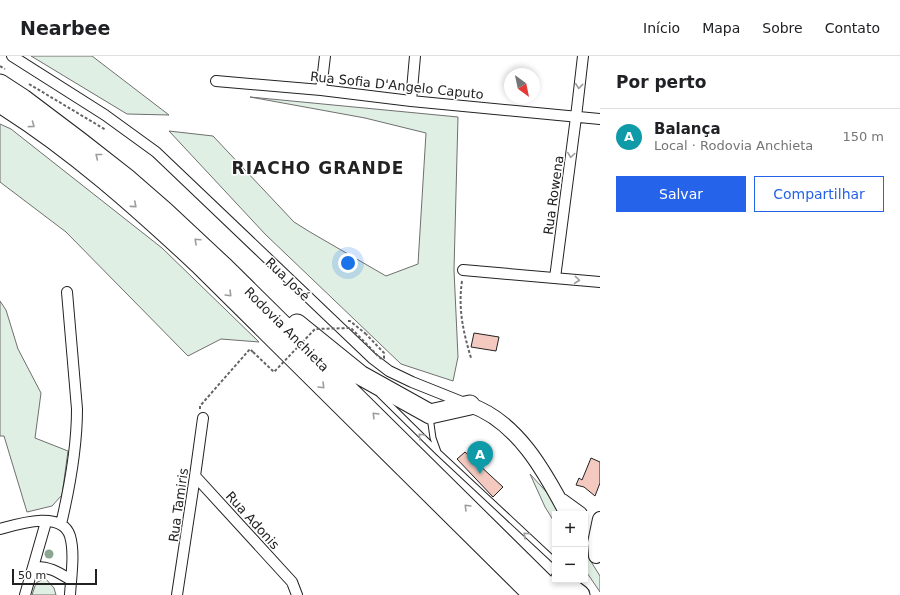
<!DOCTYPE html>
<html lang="pt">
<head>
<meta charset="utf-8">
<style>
	:root { --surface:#fff; --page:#f2f2f2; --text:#202124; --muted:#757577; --line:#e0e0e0; --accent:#2563eb }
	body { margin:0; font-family:"DejaVu Sans",sans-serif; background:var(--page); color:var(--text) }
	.controls { position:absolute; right:12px; bottom:12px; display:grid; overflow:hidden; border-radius:0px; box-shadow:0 2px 6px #0003 }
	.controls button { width:36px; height:36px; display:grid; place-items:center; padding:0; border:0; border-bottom:1px solid var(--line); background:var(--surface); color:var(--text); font:20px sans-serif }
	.compass { position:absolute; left:504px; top:12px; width:36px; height:36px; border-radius:50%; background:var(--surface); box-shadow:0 2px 6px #0003; rotate:147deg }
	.scale { position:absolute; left:12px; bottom:10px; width:85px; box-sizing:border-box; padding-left:4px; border:2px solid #222; border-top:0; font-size:11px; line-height:14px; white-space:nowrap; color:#222; -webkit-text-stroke:3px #fff; paint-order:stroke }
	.you { position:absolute; left:348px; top:207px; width:14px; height:14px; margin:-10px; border:3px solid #fff; border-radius:50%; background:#1a73e8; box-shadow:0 0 0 6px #1a73e833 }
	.badge { display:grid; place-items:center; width:26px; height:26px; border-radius:50%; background:var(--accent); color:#fff; font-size:13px; font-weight:700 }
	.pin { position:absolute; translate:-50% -33px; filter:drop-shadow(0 1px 2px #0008) }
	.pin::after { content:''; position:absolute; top:21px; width:14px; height:12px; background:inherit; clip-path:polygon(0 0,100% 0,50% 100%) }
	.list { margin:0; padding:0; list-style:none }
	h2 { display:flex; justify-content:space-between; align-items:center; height:52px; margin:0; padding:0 16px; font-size:17px }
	h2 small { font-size:13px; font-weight:400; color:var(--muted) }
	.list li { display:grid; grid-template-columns:26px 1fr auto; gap:12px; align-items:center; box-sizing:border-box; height:56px; padding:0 16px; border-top:1px solid var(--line) }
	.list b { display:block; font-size:15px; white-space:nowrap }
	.list p { margin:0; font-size:13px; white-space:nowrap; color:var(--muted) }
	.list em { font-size:13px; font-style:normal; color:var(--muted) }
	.actions { display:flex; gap:8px; padding:12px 16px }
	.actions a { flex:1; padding:9px 0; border:1px solid var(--accent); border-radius:0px; text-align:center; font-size:14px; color:var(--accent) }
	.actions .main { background:var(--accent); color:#fff }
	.map { position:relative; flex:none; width:600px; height:539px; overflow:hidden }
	header { display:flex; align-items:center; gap:24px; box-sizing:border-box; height:56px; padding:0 20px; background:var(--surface); border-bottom:1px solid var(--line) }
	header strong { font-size:19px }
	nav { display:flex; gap:22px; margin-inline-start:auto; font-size:14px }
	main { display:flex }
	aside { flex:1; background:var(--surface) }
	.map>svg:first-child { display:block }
	.green { fill:#e0efe3; stroke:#6f6f6f }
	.building { fill:#f3c9c0; stroke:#222 }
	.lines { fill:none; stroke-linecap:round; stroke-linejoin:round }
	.service-casing { stroke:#222; stroke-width:7 }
	.minor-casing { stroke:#222; stroke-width:12 }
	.secondary-casing { stroke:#222; stroke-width:16 }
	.motorway-casing { stroke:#222; stroke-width:21 }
	.path { stroke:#646464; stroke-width:2; stroke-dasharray:3 2; stroke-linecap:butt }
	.service { stroke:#fff; stroke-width:5 }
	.minor { stroke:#fff; stroke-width:10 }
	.secondary { stroke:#fff; stroke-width:14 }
	.motorway { stroke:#fff; stroke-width:19 }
	.path-bridge { stroke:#646464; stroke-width:2; stroke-dasharray:3 2; stroke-linecap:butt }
	.tree { fill:#8da692 }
	.oneway { stroke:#9c9c9c }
	.labels { text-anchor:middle; stroke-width:3; stroke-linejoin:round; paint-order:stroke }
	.street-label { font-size:13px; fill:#222; stroke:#fff }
	.district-label { font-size:17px; font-weight:bold; letter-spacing:1px; fill:#222; stroke:#fff }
</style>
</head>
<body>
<header>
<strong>Nearbee</strong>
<nav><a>Início</a><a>Mapa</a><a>Sobre</a><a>Contato</a></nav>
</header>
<main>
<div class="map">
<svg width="600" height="539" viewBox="0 0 600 539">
	<rect width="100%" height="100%" fill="#fff"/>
	<path class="green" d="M 31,0 L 92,0 L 169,59 L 127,58 Z
		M 250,41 L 458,61 L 454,214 L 458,301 L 453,325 L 401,308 L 265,178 L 169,75 L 213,80 L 294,166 L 310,176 L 386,220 L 418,208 L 426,77 L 365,62 Z
		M 0,68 L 11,73 L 162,192 L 259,286 L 221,283 L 188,300 L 66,176 L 0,126 Z
		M 0,245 L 6,254 L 18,293 L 41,337 L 35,382 L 68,395 L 62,439 L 52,450 L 27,456 L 4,380 L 0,380 Z
		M 530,418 L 551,441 L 561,458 L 555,458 L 555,467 L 545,451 Z
		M 585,496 L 600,520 L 600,536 L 585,514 Z
		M 45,522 L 54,532 L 56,539 L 32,539 L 36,527 Z"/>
	<path class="building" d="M 474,277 L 499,281 L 496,295 L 471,291 Z
		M 465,396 L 503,431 L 493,441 L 457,403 Z
		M 591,402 L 600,406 L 600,427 L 595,440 L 584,431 L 576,429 L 579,422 L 582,424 Z"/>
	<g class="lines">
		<defs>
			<path id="service" d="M 380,339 L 439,397 L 555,505
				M 430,361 L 433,382 L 438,396"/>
			<path id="minor" d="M 12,0 L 105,59 L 156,96 L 372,302 L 389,315 L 412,326 L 467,348
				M 216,25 L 321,34 L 411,45 L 600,63
				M 321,34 L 325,0
				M 411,45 L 415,0
				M 463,214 L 600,226
				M 555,222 L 576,61 L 583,0
				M 195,420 L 292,526 L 297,539
				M 61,468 C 70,430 77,391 77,353 L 67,236
				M 0,473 C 18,468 62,454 70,480 C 75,497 71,521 70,539
				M 33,511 C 49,510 58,516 71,524
				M 25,539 L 46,466
				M 177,539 L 195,420 L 203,362"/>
			<path id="secondary" d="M 470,349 C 517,365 545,416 567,458
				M 562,445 L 580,458
				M 596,500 L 595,487 L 600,463"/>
			<path id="motorway" d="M 0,28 L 23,43 L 80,86 L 126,122 L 165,156 L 225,212 L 556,539
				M 0,47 C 72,92 137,150 199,208 L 533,539
				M 297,268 L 360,319 L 430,358 L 470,349
				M 560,524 L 580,539"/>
		</defs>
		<use href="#service" class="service-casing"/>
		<use href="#minor" class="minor-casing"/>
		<use href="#secondary" class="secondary-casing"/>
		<use href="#motorway" class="motorway-casing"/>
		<path class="path" d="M 0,10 L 5,13
			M 29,28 L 106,74
			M 462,225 C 458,253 463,275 471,302
			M 348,265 L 350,265 L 366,278
			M 200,353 L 200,350 L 250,293 L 253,296"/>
		<use href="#service" class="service"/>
		<use href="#minor" class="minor"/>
		<use href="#secondary" class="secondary"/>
		<use href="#motorway" class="motorway"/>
		<path class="path-bridge" d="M 253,296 L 274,316 L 315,273 L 351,272 L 379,301 L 382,303 L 384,302 L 384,297 L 366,278"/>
	</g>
	<circle class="tree" cx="49" cy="498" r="4.5"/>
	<defs><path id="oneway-chevron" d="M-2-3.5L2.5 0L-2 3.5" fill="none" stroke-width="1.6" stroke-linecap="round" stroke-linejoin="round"/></defs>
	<g class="oneway">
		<use href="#oneway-chevron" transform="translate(579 30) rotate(96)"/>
		<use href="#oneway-chevron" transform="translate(32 69) rotate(36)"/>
		<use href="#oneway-chevron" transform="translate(571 99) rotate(98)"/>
		<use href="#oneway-chevron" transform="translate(98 100) rotate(-142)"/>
		<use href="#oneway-chevron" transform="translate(134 149) rotate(40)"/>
		<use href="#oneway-chevron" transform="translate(197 185) rotate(-137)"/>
		<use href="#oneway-chevron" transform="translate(577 224) rotate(6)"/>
		<use href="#oneway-chevron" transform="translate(229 238) rotate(45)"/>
		<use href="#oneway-chevron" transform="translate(322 330) rotate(45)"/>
		<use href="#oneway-chevron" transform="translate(375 359) rotate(-135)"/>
		<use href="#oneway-chevron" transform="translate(421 380) rotate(-135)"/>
		<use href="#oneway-chevron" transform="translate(467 451) rotate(-135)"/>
		<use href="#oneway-chevron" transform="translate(526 479) rotate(-137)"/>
	</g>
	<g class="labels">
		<g class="street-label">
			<text transform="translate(397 29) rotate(6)" y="5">Rua Sofia D'Angelo Caputo</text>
			<text transform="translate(553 139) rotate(-82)" y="5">Rua Rowena</text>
			<text transform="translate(288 223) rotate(44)" y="5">Rua José</text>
			<text transform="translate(287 273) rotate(45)" y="5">Rodovia Anchieta</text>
			<text transform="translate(178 449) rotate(-82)" y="5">Rua Tamiris</text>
			<text transform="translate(253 464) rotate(48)" y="5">Rua Adonis</text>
		</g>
		<g class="district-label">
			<text x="318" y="118">RIACHO GRANDE</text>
		</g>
	</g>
</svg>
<div class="controls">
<button>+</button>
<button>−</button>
</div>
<svg class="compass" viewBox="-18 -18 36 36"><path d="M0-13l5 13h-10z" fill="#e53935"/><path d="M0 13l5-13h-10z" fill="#757577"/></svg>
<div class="scale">50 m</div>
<div class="you"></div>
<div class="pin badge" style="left:480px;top:418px;background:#0f9aa8">A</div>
</div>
<aside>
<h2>Por perto<small></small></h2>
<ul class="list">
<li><span class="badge" style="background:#0f9aa8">A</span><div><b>Balança</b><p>Local · Rodovia Anchieta</p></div><em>150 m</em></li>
</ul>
<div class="actions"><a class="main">Salvar</a><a>Compartilhar</a></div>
</aside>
</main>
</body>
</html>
